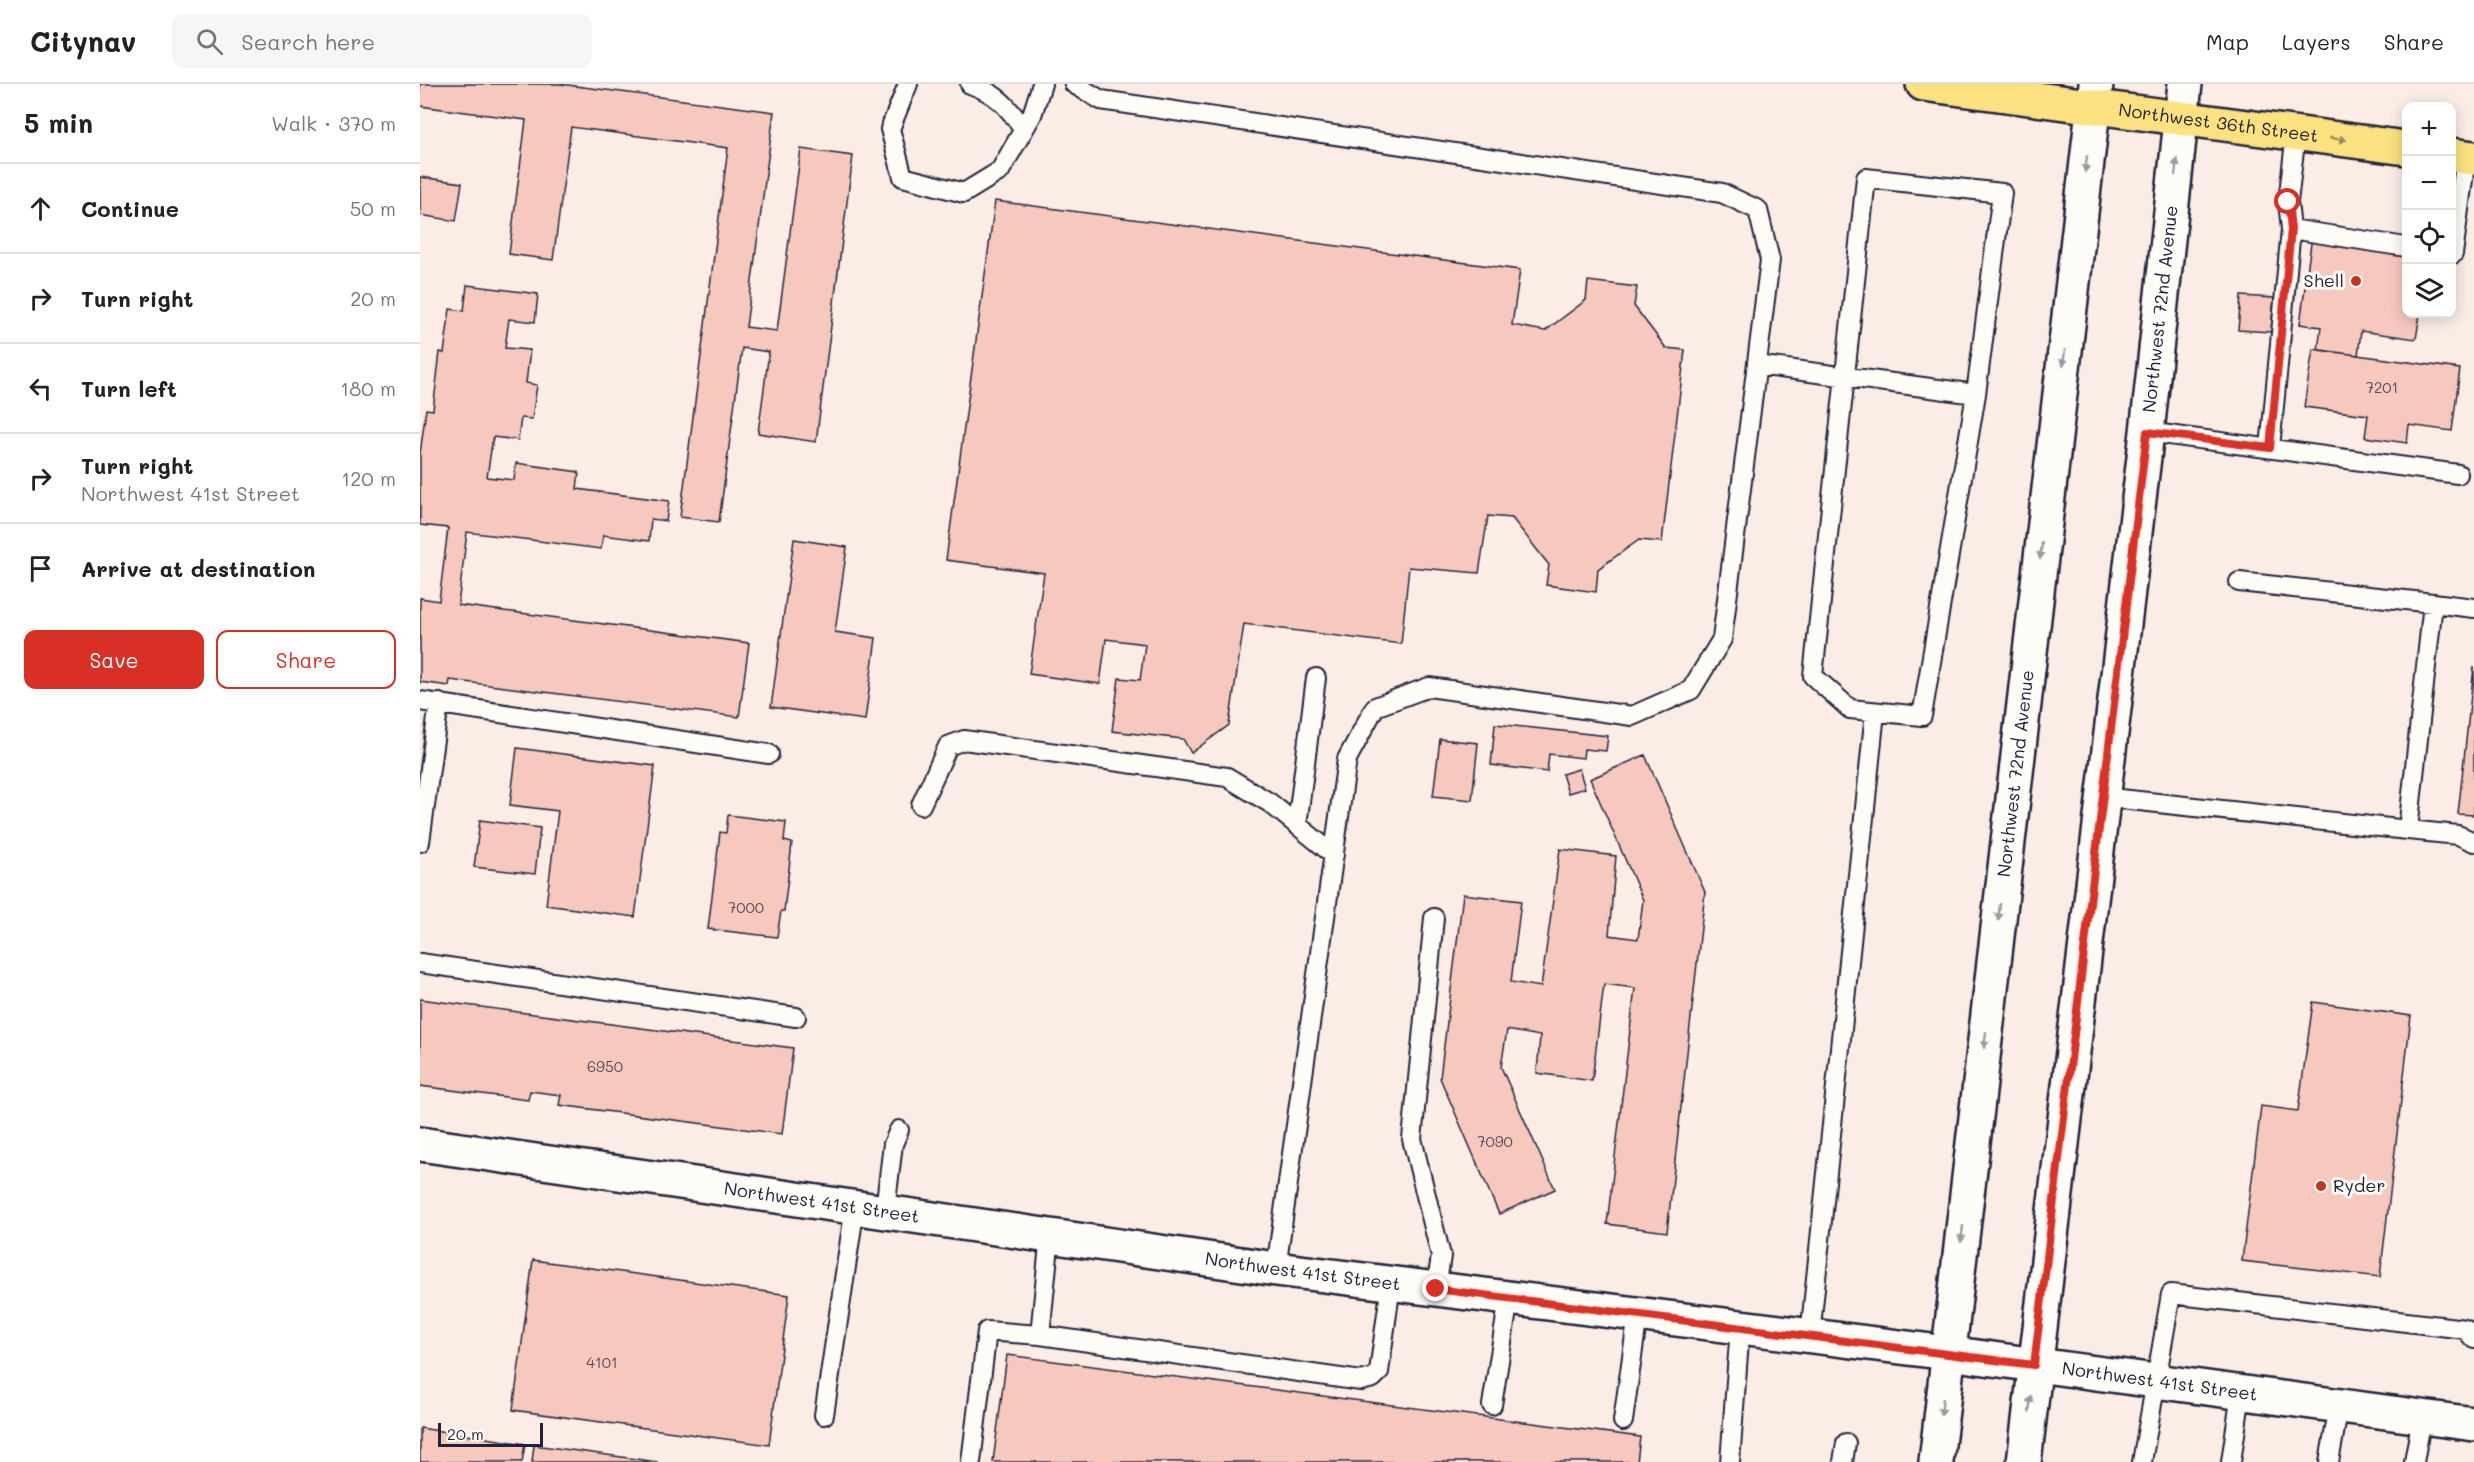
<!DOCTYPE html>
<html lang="en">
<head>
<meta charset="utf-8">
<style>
	:root { --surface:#fff; --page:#f6f6f6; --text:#222; --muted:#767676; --line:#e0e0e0; --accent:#d93025 }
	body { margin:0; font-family:Mali,sans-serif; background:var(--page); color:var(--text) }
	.controls { position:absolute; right:18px; top:18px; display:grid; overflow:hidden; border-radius:12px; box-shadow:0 3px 15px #0003 }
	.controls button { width:54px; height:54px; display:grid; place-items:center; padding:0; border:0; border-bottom:2px solid var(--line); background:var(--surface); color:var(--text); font:30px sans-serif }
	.scale { position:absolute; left:18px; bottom:15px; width:105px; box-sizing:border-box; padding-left:6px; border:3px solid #22223b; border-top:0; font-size:16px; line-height:21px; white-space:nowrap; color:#22223b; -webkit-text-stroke:4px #fdfcf7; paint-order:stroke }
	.stop { position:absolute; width:18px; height:18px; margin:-14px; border:4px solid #d93025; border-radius:50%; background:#fff }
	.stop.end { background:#d93025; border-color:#fff; box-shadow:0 2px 6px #0008 }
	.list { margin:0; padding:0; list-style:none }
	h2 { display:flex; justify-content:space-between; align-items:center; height:78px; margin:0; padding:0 24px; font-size:26px }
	h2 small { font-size:20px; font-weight:400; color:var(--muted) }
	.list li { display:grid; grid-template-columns:39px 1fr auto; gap:18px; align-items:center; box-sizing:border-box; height:90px; padding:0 24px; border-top:2px solid var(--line) }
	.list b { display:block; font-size:22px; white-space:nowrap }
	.list p { margin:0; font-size:20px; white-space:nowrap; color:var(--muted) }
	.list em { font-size:20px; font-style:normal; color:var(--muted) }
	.actions { display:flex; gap:12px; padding:18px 24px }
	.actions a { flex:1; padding:14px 0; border:2px solid var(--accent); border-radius:12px; text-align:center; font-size:21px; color:var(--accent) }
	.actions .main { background:var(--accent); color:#fff }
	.icon { flex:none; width:33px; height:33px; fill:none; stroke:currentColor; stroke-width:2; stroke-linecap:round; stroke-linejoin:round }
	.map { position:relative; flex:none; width:2054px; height:1378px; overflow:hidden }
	header { display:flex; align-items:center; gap:36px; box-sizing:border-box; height:84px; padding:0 30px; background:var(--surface); border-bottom:2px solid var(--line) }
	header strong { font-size:28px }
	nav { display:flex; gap:33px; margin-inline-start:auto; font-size:21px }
	.search { width:420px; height:54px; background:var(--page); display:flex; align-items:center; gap:15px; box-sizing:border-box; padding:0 21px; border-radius:12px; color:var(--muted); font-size:22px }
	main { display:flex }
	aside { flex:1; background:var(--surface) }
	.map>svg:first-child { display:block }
	.building { fill:#f7c8bd; stroke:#22223b; stroke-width:1.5 }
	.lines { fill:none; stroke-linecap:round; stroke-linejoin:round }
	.service-casing { stroke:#22223b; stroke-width:22 }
	.minor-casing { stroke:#22223b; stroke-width:38 }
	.secondary-casing { stroke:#22223b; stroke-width:38 }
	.primary-casing { stroke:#22223b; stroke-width:38 }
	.service { stroke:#fdfcf7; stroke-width:18 }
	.minor { stroke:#fdfcf7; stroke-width:33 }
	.secondary { stroke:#fdfcf7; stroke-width:33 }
	.primary { stroke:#fbe180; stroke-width:33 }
	.oneway { fill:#998b61 }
	.oneway2 { fill:#9a9aa2 }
	.route { stroke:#d93025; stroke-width:8 }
	.poi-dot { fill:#c8321e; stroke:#fdfcf7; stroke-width:2 }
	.labels { text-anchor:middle; stroke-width:6; stroke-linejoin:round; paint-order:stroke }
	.number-label { font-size:15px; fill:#574c5c }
	.street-label { font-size:18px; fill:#22223b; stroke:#fdfcf7 }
	.poi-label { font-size:18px; fill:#22223b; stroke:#fdfcf7; text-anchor:end }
</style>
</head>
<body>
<header>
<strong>Citynav</strong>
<div class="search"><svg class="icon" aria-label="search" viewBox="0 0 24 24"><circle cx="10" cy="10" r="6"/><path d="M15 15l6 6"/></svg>Search here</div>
<nav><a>Map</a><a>Layers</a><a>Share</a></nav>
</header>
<main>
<aside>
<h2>5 min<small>Walk · 370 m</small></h2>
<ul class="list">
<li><svg class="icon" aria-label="ahead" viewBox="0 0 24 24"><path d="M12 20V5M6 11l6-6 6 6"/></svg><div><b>Continue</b></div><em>50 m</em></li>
<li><svg class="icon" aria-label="right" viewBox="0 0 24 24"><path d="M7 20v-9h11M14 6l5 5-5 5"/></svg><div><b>Turn right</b></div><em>20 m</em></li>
<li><svg class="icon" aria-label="left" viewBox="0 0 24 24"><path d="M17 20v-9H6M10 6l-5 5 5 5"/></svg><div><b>Turn left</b></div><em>180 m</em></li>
<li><svg class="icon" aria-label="right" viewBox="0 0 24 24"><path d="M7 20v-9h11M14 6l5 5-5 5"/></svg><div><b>Turn right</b><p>Northwest 41st Street</p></div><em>120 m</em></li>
<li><svg class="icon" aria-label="arrive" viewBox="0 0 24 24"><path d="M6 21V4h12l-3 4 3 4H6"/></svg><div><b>Arrive at destination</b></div></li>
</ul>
<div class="actions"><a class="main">Save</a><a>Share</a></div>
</aside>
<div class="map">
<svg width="2054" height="1378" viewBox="0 0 2054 1378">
	<rect width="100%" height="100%" fill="#fbece6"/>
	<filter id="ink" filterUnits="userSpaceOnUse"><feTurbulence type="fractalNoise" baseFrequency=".0167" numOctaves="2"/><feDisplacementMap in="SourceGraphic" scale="12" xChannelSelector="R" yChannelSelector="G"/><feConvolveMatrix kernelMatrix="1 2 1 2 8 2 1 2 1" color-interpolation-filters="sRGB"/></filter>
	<g filter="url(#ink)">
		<path class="building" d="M 0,0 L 140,0 L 354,28 L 326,243 L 357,247 L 381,65 L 433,72 L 396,358 L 338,349 L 349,268 L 322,264 L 299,438 L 260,433 L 308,64 L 151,43 L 133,176 L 89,170 L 106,36 L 0,22 Z
			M 0,93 L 42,99 L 36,137 L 0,131 Z
			M 575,117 L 1100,186 L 1092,241 L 1125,247 L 1166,216 L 1168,197 L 1217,203 L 1214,222 L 1246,264 L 1265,266 L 1242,458 L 1219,456 L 1178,485 L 1176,508 L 1126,501 L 1129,481 L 1092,434 L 1068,432 L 1059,489 L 989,483 L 981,560 L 824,540 L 809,641 L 771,669 L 763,655 L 692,647 L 699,594 L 720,596 L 725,560 L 686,555 L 680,600 L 609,590 L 624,489 L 526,476 Z
			M 1892,152 L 1986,165 L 1986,230 L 2000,230 L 1996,255 L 1941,247 L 1938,271 L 1898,266 L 1901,243 L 1880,240 Z
			M 47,201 L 118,210 L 115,238 L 89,235 L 85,264 L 110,266 L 106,299 L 117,301 L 112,335 L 101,334 L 98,356 L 73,353 L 67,393 L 94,396 L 96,379 L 159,388 L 157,405 L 249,417 L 246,437 L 231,435 L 229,457 L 183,451 L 181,465 L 47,448 L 38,521 L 329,559 L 319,633 L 30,596 L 29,602 L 0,598 L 0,514 L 19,517 L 28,444 L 0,441 L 0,370 L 6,325 L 13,326 L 20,268 L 24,269 L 30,225 L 44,227 Z
			M 1821,212 L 1854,214 L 1851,248 L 1818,246 Z
			M 1893,265 L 2040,285 L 2032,347 L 1989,341 L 1987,359 L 1945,353 L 1948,331 L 1884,323 Z
			M 374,455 L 427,463 L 415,548 L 456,554 L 445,636 L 351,623 Z
			M 2054,583 L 2054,731 L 2038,730 Z
			M 1075,640 L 1188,652 L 1186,667 L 1164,665 L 1163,674 L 1129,670 L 1127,688 L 1071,681 Z
			M 1020,655 L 1058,659 L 1052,716 L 1013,712 Z
			M 97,664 L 235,682 L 215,833 L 126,821 L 138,727 L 90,721 Z
			M 1225,671 L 1285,808 L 1247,1148 L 1187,1140 L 1215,904 L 1184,900 L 1172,997 L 1117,989 L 1120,952 L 1087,946 L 1081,983 L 1135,1105 L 1079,1130 L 1020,994 L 1043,810 L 1101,817 L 1091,898 L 1121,903 L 1140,765 L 1196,772 L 1189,851 L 1218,855 L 1223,816 L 1170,695 Z
			M 1159,685 L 1165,704 L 1148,709 L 1142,690 Z
			M 308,731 L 366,738 L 364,757 L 372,759 L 364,827 L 361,827 L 357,853 L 288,845 L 300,748 L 306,749 Z
			M 60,736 L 120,744 L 115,790 L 54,783 Z
			M 0,915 L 373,964 L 362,1050 L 139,1021 L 141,1011 L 110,1007 L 108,1016 L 0,1002 Z
			M 1893,918 L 1991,932 L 1960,1193 L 1822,1177 L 1841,1022 L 1878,1027 Z
			M 113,1176 L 369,1211 L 349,1361 L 93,1326 Z
			M 587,1271 L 1220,1353 L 1217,1378 L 573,1378 Z
			M 0,1344 L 105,1360 L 102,1378 L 0,1378 Z
			M 114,1361 L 238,1378 L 112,1378 Z"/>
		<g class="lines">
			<defs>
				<path id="service" d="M 488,0 L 470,45 L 483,93 L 544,109 L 580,87 L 612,31 L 622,0
					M 550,0 C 578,10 587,22 604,45
					M 654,0 L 681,16 L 1302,109 L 1338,126 L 1350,176 L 1302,555 L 1271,606 L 1212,632 L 1009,603 L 955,623 L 927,675 L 856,1185
					M 1871,145 L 1986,163
					M 2032,170 L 2033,170 L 2046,73
					M 1337,281 L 1556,310 L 1582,109 L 1446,94 L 1393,592 L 1430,625 L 1502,632 L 1556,310
					M 1727,348 L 2038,390
					M 1850,364 L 1871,145 L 1868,118 L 1876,49
					M 2013,519 L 2054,524
					M 0,617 L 349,670
					M 1682,713 L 1988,746 L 2013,519 L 1819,498
					M 501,721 L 528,662 L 544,656 L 807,693 L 850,719 L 914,771
					M 877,741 L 896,594
					M 1988,746 L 2038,751 L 2054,758
					M 0,758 L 19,619
					M 1014,834 L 992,1055 L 1021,1172 L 1016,1205
					M 0,879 L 376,933
					M 465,1126 L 473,1060 L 479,1046
					M 630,1151 L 620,1251 L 941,1297 L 953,1294 L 959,1288 L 971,1200
					M 1390,1252 L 1455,628
					M 1072,1321 L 1089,1214
					M 404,1331 L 435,1122
					M 1203,1337 L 1218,1230
					M 551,1378 L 567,1247 L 620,1251
					M 1310,1378 L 1320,1243
					M 1423,1378 L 1426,1359
					M 1722,1378 L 1751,1210 L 2045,1245 L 2054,1255
					M 1811,1378 L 1821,1309
					M 1909,1378 L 1919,1322
					M 1994,1378 L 2002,1333"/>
				<g id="minor">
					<path id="s1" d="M 0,1060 L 856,1185 L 1528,1269 L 2054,1340"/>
				</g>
				<g id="secondary">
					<path id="s2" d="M 1516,1378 L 1676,0"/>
					<path id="s3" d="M 1604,1378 L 1727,348 L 1765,0"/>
				</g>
				<g id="primary">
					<path id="s4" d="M 1503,0 L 1986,64"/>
					<path d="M 2032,71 L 2054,74"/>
				</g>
			</defs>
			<use href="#service" class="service-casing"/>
			<use href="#minor" class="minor-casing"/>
			<use href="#secondary" class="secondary-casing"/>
			<use href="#primary" class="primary-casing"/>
			<use href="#service" class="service"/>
			<use href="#minor" class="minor"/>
			<use href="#secondary" class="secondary"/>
			<use href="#primary" class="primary"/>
		</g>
		<defs><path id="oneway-solid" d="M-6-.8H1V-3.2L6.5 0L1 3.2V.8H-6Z" transform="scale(1.5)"/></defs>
		<use class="oneway" href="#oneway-solid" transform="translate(1918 55) rotate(8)"/>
		<g class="oneway2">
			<use href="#oneway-solid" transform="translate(1666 80) rotate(97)"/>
			<use href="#oneway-solid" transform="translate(1756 83) rotate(-84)"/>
			<use href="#oneway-solid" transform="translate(1644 274) rotate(97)"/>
			<use href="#oneway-solid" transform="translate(1621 467) rotate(97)"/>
			<use href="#oneway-solid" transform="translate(1579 828) rotate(97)"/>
			<use href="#oneway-solid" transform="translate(1565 956) rotate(97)"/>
			<use href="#oneway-solid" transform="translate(1542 1150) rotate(97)"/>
			<use href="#oneway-solid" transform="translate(1610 1320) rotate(-84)"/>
			<use href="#oneway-solid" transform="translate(1522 1323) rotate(96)"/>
		</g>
	</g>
	<g class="lines" filter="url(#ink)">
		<path class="route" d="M 1016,1205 L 1614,1281 L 1727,348 L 1850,364 L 1871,145 L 1868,118"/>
	</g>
	<g class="poi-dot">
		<circle cx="1936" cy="197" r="6"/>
		<circle cx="1901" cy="1102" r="6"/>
	</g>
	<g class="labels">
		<g class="number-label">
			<text x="1962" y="309">7201</text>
			<text x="326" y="829">7000</text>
			<text x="185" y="988">6950</text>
			<text x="1075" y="1063">7090</text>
			<text x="182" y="1284">4101</text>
		</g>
		<g class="street-label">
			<text dy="6" stroke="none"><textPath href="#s4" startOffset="298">Northwest 36th Street</textPath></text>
			<text dy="6" stroke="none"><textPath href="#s3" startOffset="1161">Northwest 72nd Avenue</textPath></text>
			<text dy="6" stroke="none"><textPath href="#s2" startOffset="693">Northwest 72nd Avenue</textPath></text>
			<text dy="6" stroke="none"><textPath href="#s1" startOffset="406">Northwest 41st Street</textPath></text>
			<text dy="6" stroke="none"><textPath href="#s1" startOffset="892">Northwest 41st Street</textPath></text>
			<text dy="6" stroke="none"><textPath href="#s1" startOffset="1756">Northwest 41st Street</textPath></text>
		</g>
		<g class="poi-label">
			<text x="1924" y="203">Shell</text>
			<text x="1913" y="1108" text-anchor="start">Ryder</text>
		</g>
	</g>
</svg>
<div class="controls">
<button>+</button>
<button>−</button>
<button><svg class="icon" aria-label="locate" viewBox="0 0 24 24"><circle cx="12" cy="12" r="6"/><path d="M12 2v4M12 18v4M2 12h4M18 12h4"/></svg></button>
<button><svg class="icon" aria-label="layers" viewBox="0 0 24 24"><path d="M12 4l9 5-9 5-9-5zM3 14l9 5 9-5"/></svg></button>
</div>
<div class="scale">20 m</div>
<div class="stop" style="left:1868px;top:118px"></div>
<div class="stop end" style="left:1016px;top:1205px"></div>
</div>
</main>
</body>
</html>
